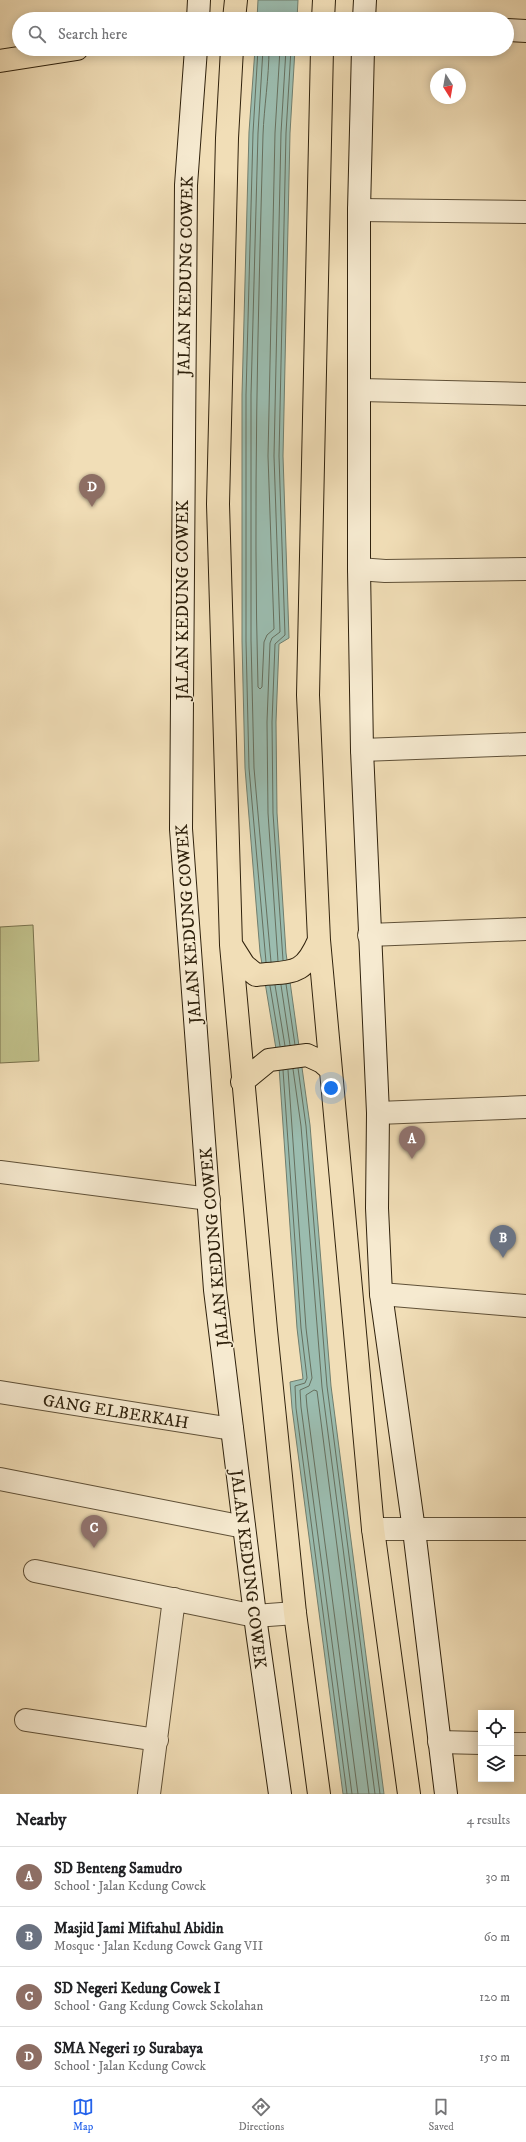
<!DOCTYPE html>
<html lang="en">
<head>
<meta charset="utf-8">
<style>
	:root { --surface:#fff; --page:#f2f2f2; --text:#202124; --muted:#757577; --line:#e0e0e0; --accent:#2563eb }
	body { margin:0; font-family:"IM FELL DW Pica",serif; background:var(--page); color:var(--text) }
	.controls { position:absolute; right:12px; bottom:12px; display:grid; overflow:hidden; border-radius:0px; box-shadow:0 2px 10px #0003 }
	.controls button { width:36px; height:36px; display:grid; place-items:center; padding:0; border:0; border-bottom:1px solid var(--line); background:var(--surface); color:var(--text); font:20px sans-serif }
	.compass { position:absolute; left:430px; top:68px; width:36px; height:36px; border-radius:50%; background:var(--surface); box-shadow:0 2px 10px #0003; rotate:169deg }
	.you { position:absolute; left:331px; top:1088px; width:14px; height:14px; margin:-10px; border:3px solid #fff; border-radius:50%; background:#1a73e8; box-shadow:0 0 0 6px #1a73e833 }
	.badge { display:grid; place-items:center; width:26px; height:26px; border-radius:50%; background:var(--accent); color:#fff; font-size:13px; font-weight:700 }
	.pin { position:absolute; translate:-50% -33px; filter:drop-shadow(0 1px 2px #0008) }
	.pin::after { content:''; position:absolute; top:21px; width:14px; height:12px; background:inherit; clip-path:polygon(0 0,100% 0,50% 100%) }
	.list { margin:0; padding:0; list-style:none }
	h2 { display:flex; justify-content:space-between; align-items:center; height:52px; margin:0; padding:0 16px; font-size:17px }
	h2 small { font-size:13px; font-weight:400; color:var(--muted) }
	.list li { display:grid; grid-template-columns:26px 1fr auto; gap:12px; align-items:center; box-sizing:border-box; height:60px; padding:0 16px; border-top:1px solid var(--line) }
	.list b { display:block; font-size:15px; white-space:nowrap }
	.list p { margin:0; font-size:13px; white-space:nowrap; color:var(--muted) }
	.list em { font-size:13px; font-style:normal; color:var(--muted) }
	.icon { flex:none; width:22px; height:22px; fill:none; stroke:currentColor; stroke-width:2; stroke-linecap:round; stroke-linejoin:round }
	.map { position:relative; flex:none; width:526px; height:1794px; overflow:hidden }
	.search { position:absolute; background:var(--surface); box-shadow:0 2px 10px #0003; left:12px; right:12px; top:12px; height:44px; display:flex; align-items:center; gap:10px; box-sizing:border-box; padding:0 14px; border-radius:22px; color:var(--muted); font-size:15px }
	.sheet { height:292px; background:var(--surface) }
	nav { display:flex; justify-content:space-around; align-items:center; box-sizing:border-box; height:56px; border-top:1px solid var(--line); background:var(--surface); font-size:11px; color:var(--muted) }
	nav a { display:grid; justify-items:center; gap:2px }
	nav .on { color:var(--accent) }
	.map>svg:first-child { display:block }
	.green { fill:#c0c08a; stroke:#78714c }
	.water { fill:#9bbcaf; stroke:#707e6e }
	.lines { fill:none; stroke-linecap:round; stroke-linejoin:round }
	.shore { stroke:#666f5e; stroke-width:1 }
	.street-casing { stroke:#605138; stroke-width:24 }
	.secondary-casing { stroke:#30220d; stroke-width:24 }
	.primary-casing { stroke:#30220d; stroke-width:24 }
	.highway-casing { stroke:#30220d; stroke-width:24 }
	.street { stroke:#f6ead0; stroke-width:22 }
	.secondary { stroke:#f6ead0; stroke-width:22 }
	.primary { stroke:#f1deb7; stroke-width:22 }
	.highway { stroke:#f1deb7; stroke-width:22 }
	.labels { text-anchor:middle; stroke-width:3; stroke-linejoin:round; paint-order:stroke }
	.street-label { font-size:17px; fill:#30220d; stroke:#f6ead0 }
</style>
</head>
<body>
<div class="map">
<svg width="526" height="1794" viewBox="0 0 526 1794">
	<rect width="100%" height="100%" fill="#f1deb7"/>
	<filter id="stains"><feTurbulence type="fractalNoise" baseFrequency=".005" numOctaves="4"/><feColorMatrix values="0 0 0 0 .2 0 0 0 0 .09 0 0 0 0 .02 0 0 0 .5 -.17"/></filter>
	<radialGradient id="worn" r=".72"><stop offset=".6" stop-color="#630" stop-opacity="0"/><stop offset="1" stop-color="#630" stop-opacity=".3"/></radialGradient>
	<path class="green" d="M 33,925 L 39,1061 L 0,1063 L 0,927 Z"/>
	<path class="water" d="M 258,0 L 298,0 L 297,19 L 257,19 Z
		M 255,49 L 295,49 L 290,133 L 283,456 L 289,638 L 279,644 L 276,722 L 277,813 L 286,953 L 310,1125 L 331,1386 L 384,1794 L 343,1794 L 292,1408 L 290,1382 L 303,1379 L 297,1328 L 279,1067 L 260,952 L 245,768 L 242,641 L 242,395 L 249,132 Z"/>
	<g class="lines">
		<path class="shore" d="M 258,49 L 253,133 L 246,395 L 246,641 L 249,768 L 266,962
			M 263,49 L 258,133 L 251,395 L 251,640 L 254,768 L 271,962
			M 269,49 C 269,78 264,107 263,135 C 258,319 253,503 258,687 L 260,689 L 262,687 L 264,642 L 267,635 L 274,629 L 268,456 L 275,133 L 280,49
			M 283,960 L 273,813 L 272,722 L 275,644 L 285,635 L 279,456 L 286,133 L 291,49
			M 278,961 L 268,813 L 267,722 L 270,643 L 272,638 L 280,632 L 274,456 L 281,133 L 286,49
			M 286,984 L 295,1045
			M 275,985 L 285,1046
			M 281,985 L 290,1045
			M 270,986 L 280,1046
			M 298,1068 L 306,1126 L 327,1386 L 380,1794
			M 293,1069 L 301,1126 L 322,1387 L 375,1794
			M 283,1070 L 301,1328 L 307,1378 L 305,1383 L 295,1386 L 296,1408 L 347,1794
			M 288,1070 L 306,1328 L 312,1378 L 309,1386 L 300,1390 L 301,1407 L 352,1794
			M 358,1794 L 307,1407 L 306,1395 L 314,1390 L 317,1391 L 369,1794"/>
		<defs>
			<path id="street" d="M 359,210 L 526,212
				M 361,390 L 526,394
				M 359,569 L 385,571 L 526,569
				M 362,750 L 526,744
				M 369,935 L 526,929
				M 378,1113 L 526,1107
				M 0,1172 L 209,1199
				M 381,1294 L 526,1306
				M 0,1392 L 232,1429
				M 0,1479 L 244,1527
				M 373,1529 L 526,1529
				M 35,1571 L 255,1616 L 295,1613
				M 26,1720 L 157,1740
				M 439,1742 L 481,1743
				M 511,1744 L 526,1744
				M 149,1794 L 174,1599"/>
			<path id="secondary" d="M 198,19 L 199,0
				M 364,19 L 365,0
				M 507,30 L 526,31
				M 196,49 L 186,185 L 181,829 L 215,1290 L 257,1631 L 280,1794
				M 363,49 L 359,210 L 359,569 L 362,750 L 378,1113 L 377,1208 L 381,1294 L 414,1530 L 446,1794"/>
			<path id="primary" d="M 0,61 L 77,49"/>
			<path id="highway" d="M 234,19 L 236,0
				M 323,19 L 324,0
				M 232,49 L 227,138 L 218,504 L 231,945 L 266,1330 L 295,1613 L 319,1794
				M 322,49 L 308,695 L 319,940 L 373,1529 L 409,1794
				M 232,946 L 244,965 L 256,975 C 292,971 303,977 319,940
				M 242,1082 L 269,1060 L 307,1055 L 322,1062 L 330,1069"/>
		</defs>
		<use href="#street" class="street-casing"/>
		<use href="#secondary" class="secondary-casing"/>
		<use href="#primary" class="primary-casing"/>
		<use href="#highway" class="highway-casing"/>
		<use href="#street" class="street"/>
		<use href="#secondary" class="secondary"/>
		<use href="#primary" class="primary"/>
		<use href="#highway" class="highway"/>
	</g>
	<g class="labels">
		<g class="street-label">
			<text transform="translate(185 276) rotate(-89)" y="6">JALAN KEDUNG COWEK</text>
			<text transform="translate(182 600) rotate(-90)" y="6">JALAN KEDUNG COWEK</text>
			<text transform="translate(188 924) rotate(-94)" y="6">JALAN KEDUNG COWEK</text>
			<text transform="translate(214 1247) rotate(-95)" y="6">JALAN KEDUNG COWEK</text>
			<text transform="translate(116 1411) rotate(9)" y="6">GANG ELBERKAH</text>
			<text transform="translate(249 1569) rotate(83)" y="6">JALAN KEDUNG COWEK</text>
		</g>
	</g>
	<rect width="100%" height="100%" filter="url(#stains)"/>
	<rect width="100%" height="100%" fill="url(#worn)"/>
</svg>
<div class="controls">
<button><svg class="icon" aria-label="locate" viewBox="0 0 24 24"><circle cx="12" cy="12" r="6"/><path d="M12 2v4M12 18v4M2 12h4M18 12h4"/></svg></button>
<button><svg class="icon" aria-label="layers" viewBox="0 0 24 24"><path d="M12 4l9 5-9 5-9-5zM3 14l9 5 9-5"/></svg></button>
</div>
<svg class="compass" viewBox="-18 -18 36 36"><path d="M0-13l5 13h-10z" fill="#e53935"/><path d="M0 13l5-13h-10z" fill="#757577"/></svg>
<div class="you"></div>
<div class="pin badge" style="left:412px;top:1159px;background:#8d6e63">A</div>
<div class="pin badge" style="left:503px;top:1258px;background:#6b7280">B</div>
<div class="pin badge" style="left:94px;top:1548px;background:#8d6e63">C</div>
<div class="pin badge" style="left:92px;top:507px;background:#8d6e63">D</div>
<div class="search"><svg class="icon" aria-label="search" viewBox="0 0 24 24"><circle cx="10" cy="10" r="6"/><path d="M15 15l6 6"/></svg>Search here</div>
</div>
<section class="sheet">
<h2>Nearby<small>4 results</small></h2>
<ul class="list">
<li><span class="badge" style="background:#8d6e63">A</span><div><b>SD Benteng Samudro</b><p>School · Jalan Kedung Cowek</p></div><em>30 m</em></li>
<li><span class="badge" style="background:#6b7280">B</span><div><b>Masjid Jami Miftahul Abidin</b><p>Mosque · Jalan Kedung Cowek Gang VII</p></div><em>60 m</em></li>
<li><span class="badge" style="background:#8d6e63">C</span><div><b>SD Negeri Kedung Cowek I</b><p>School · Gang Kedung Cowek Sekolahan</p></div><em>120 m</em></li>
<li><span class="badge" style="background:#8d6e63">D</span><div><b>SMA Negeri 19 Surabaya</b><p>School · Jalan Kedung Cowek</p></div><em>150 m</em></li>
</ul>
</section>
<nav>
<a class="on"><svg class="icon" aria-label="map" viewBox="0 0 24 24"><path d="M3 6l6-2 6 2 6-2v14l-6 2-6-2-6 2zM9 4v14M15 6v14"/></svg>Map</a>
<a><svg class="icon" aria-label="directions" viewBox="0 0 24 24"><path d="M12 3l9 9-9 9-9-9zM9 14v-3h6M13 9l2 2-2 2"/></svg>Directions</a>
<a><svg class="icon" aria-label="saved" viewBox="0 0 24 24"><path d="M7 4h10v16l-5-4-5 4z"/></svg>Saved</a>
</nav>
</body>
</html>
